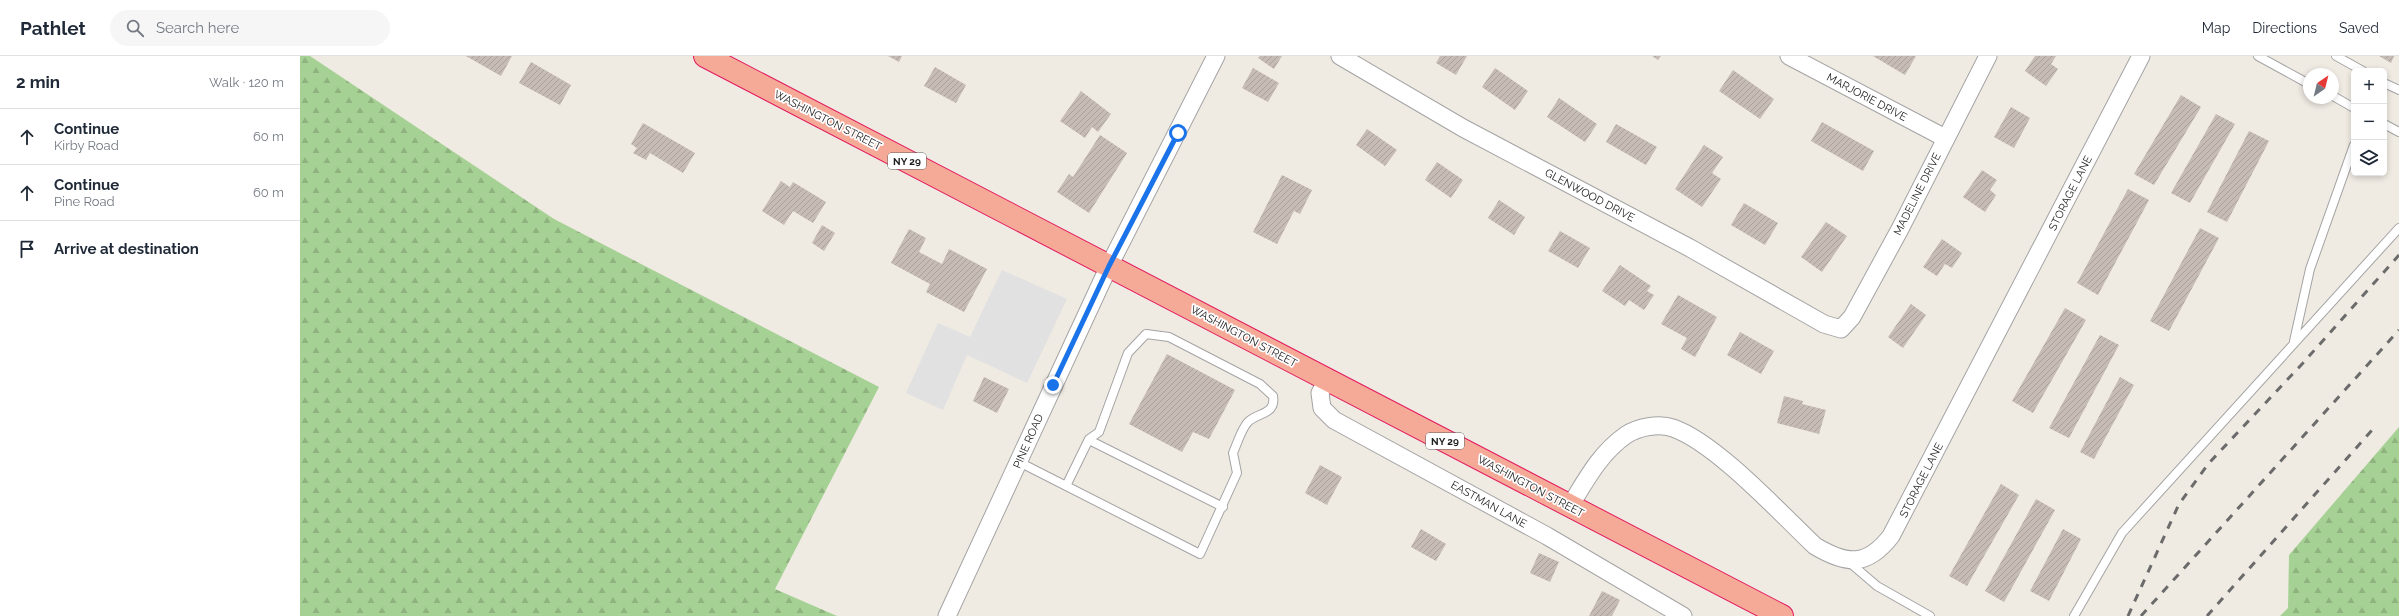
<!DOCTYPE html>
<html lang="en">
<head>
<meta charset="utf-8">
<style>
	:root { --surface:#fff; --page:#f6f6f7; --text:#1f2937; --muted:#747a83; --line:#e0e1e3 }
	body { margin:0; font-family:Raleway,sans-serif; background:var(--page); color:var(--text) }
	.controls { position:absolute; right:12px; top:12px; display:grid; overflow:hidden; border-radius:6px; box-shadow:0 2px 6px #0003 }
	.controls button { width:36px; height:36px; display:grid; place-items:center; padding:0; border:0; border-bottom:1px solid var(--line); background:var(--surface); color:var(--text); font:20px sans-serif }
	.compass { position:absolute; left:2003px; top:12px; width:36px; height:36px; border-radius:50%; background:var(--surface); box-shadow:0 2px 6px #0003; rotate:35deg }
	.stop { position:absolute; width:12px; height:12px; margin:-9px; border:3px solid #1a73e8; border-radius:50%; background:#fff }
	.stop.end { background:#1a73e8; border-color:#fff; box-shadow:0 1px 4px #0008 }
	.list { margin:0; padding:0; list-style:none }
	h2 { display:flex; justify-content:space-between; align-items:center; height:52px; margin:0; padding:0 16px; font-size:17px }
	h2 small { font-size:13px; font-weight:400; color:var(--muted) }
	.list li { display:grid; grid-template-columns:26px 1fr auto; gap:12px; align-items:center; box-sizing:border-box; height:56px; padding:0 16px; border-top:1px solid var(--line) }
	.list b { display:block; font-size:15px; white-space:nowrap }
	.list p { margin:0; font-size:13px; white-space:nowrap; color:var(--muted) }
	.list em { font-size:13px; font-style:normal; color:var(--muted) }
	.icon { flex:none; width:22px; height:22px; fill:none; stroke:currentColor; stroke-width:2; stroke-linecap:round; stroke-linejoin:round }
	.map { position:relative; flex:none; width:2099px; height:560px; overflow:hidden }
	header { display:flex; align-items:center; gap:24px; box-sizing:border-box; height:56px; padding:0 20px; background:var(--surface); border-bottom:1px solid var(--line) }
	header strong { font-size:19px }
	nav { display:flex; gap:22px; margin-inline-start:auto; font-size:14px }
	.search { width:280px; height:36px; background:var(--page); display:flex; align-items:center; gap:10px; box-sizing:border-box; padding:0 14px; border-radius:22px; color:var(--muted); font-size:15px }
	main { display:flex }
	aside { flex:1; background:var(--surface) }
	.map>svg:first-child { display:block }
	.forest { fill:url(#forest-firs) }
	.parking { fill:#e1e1e1 }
	.building { fill:url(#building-hatch) }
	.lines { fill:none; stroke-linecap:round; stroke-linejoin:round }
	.service-casing { stroke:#a4a4a4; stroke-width:10 }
	.minor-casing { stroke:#a4a4a4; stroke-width:19 }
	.trunk-casing { stroke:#e21a60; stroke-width:24 }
	.service { stroke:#fff; stroke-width:8 }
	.minor { stroke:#fff; stroke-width:17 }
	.trunk { stroke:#f5aa98; stroke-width:22 }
	.rail { stroke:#6b6b6b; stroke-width:3; stroke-dasharray:8 8; stroke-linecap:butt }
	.route { stroke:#1a73e8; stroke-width:5 }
	.labels { text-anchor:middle; stroke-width:3.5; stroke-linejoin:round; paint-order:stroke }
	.shield { fill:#fff; stroke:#616161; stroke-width:1 }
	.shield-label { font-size:10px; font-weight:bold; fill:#1d1d1d }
	.street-label { font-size:11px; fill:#1d1d1d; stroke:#fff }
</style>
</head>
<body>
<header>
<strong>Pathlet</strong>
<div class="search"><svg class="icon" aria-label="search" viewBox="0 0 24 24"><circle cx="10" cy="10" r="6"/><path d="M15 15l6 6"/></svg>Search here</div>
<nav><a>Map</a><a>Directions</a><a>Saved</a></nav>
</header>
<main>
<aside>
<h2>2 min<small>Walk · 120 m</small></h2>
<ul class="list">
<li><svg class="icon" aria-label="ahead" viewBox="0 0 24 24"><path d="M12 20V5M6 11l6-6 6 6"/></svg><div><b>Continue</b><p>Kirby Road</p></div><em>60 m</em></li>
<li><svg class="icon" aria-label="ahead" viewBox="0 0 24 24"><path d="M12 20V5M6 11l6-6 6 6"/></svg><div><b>Continue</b><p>Pine Road</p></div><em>60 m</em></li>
<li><svg class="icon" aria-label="arrive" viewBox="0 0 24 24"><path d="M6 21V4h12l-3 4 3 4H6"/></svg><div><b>Arrive at destination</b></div></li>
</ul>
</aside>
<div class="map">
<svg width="2099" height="560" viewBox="0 0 2099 560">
	<defs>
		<pattern id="forest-firs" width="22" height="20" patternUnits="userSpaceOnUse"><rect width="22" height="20" fill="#a6d194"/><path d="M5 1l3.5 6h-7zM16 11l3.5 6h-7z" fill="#8eb37f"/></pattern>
		<pattern id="building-hatch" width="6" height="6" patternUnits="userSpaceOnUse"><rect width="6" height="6" fill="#c7bcb5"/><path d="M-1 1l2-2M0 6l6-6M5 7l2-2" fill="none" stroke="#aaa19b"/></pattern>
	</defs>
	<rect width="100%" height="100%" fill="#efeae2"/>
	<path class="forest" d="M 0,0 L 10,0 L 254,163 L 579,331 L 475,533 L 537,560 L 0,560 Z
		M 2099,371 L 2099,560 L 1980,560 L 1988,552 L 1989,499 Z"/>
	<path class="parking" d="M 702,214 L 767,243 L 727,327 L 667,299 L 643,354 L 606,337 L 638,267 L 670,281 Z"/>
	<path class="building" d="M 166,0 L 212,0 L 201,20 Z
		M 588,0 L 602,0 L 599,6 Z
		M 960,0 L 982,0 L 974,13 L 958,2 Z
		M 1140,0 L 1167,0 L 1156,19 L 1136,7 Z
		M 1352,0 L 1361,0 L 1358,4 Z
		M 1573,0 L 1616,0 L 1605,19 Z
		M 1735,0 L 1756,0 L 1751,8 L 1758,13 L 1746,30 L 1725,15 Z
		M 2079,0 L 2094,0 L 2091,7 Z
		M 231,6 L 271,29 L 260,49 L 219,27 Z
		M 635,11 L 666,29 L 656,47 L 624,30 Z
		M 953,12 L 979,27 L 968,46 L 942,32 Z
		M 1195,12 L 1228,35 L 1215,54 L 1182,31 Z
		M 1433,14 L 1474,43 L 1460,63 L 1419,35 Z
		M 781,35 L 811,58 L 798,76 L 792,71 L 785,82 L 760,65 Z
		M 1881,39 L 1901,51 L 1854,129 L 1834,118 Z
		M 1259,42 L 1297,68 L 1285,86 L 1247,61 Z
		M 1711,51 L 1730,62 L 1714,92 L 1694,81 Z
		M 1916,58 L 1935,68 L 1890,147 L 1871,137 Z
		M 1522,66 L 1574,95 L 1563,115 L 1511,85 Z
		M 343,67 L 395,97 L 383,117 L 350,97 L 346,104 L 333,97 L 337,92 L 331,88 Z
		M 1316,68 L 1357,91 L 1346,109 L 1306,86 Z
		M 1067,73 L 1097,94 L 1085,110 L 1056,89 Z
		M 1949,75 L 1969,85 L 1927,166 L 1907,156 Z
		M 800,79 L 827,97 L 789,157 L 757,136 L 769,118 L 773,121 Z
		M 1404,89 L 1423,101 L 1412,117 L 1421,123 L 1402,151 L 1375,133 Z
		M 1137,106 L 1163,124 L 1151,142 L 1125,124 Z
		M 1682,114 L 1697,124 L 1690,134 L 1696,139 L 1685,156 L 1663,141 Z
		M 982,119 L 1012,134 L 1000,158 L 994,155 L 977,188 L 953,176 Z
		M 481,125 L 490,131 L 493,126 L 526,146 L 513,167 L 493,155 L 484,169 L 462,155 Z
		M 1828,133 L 1849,144 L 1798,239 L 1777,227 Z
		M 1199,144 L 1225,161 L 1214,179 L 1188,162 Z
		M 1444,147 L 1478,167 L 1465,189 L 1431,169 Z
		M 1526,166 L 1547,180 L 1522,216 L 1501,201 Z
		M 522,169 L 535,177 L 524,195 L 512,187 Z
		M 1900,172 L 1919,182 L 1869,275 L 1850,265 Z
		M 609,173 L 626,182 L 619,196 L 642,208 L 649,193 L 687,213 L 664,256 L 626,236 L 630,228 L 591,207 Z
		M 1260,175 L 1290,192 L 1278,212 L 1248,195 Z
		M 1642,183 L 1662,197 L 1652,212 L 1645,208 L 1637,220 L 1623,211 Z
		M 1320,209 L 1351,230 L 1347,235 L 1354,239 L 1344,254 L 1329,244 L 1325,250 L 1302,235 Z
		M 1378,239 L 1417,261 L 1395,301 L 1381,293 L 1387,282 L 1361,268 Z
		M 1611,248 L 1626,259 L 1603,292 L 1588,281 Z
		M 1765,252 L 1786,264 L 1733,357 L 1712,345 Z
		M 1440,276 L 1474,295 L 1461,318 L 1427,299 Z
		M 1800,279 L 1819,289 L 1769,382 L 1749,372 Z
		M 867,298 L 935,334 L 909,383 L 893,376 L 882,396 L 829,368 Z
		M 684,321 L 709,333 L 697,357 L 673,345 Z
		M 1820,321 L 1834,329 L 1794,403 L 1780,396 Z
		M 1484,340 L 1503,345 L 1502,348 L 1526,354 L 1519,378 L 1477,367 Z
		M 1020,409 L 1042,421 L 1027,449 L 1005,437 Z
		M 1701,428 L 1719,439 L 1667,530 L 1649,520 Z
		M 1736,443 L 1755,454 L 1704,546 L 1685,535 Z
		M 1121,473 L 1146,488 L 1136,505 L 1111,491 Z
		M 1763,473 L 1781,483 L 1749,545 L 1730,535 Z
		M 1239,497 L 1259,506 L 1250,526 L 1230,517 Z
		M 1302,535 L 1320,544 L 1312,560 L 1289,560 Z"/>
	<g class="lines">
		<defs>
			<path id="service" d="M 1958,0 L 2009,28
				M 2036,0 L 2063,15
				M 2084,27 L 2099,34
				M 2033,40 L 2054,52
				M 2084,68 L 2099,76
				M 1994,285 L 2010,213 L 2054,89
				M 789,384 L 923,451
				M 719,406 L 900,498 L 937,417 L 933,397 C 937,388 942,371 949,365 C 960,356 976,358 973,340 L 960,328 L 869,281 L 846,278 L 828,297 L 799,376 L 789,383 L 766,430
				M 1549,506 L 1577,530 L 1630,560
				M 1774,560 L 1822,477 L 2099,172"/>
			<path id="minor" d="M 1040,0 L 1163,72 L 1390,192 L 1524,268 L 1541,273 L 1552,261 L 1600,173 L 1688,0
				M 1489,0 L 1645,82
				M 1027,324 L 1020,337 L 1022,352 L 1034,364 L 1247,480 L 1383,560
				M 1270,450 C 1286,424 1300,397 1326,379 C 1338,371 1359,367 1373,372 C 1416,387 1480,457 1515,490 C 1547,509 1567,511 1591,480 L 1841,0
				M 647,560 L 809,210 L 916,0"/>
			<path id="trunk" d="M 405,0 L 1482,560"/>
		</defs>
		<use href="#service" class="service-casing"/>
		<use href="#minor" class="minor-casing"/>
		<use href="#trunk" class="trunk-casing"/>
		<use href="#service" class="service"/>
		<use href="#minor" class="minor"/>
		<use href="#trunk" class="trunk"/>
		<path class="rail" d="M 1828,560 L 1879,448 L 1909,407 L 2003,307 L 2099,199
			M 1841,560 L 2099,274
			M 1907,560 L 2073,373"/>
	</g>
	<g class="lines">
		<path class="route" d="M 753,329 L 809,210 L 878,77"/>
	</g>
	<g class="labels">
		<g class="shield">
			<rect x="588" y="97" width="38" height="16" rx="3"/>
			<rect x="1126" y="377" width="38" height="16" rx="3"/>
		</g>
		<g class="shield-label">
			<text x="607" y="109">NY 29</text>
			<text x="1145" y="389">NY 29</text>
		</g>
		<g class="street-label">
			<text transform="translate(1567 41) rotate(28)" y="4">MARJORIE DRIVE</text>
			<text transform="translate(528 64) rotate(27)" y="4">WASHINGTON STREET</text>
			<text transform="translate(1770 137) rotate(-63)" y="4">STORAGE LANE</text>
			<text transform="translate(1617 138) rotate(-63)" y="4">MADELINE DRIVE</text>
			<text transform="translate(1290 139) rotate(28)" y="4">GLENWOOD DRIVE</text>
			<text transform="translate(944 280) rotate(28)" y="4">WASHINGTON STREET</text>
			<text transform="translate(728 385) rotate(-66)" y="4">PINE ROAD</text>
			<text transform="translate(1621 424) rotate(-63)" y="4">STORAGE LANE</text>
			<text transform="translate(1231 430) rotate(28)" y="4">WASHINGTON STREET</text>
			<text transform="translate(1189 448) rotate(29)" y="4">EASTMAN LANE</text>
		</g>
	</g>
</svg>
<div class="controls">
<button>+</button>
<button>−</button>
<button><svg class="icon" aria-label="layers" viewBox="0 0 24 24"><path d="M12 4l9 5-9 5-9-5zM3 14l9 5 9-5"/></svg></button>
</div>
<svg class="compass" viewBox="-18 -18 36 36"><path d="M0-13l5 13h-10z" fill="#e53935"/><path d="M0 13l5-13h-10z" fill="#747a83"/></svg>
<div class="stop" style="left:878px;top:77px"></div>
<div class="stop end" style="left:753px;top:329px"></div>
</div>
</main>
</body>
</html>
